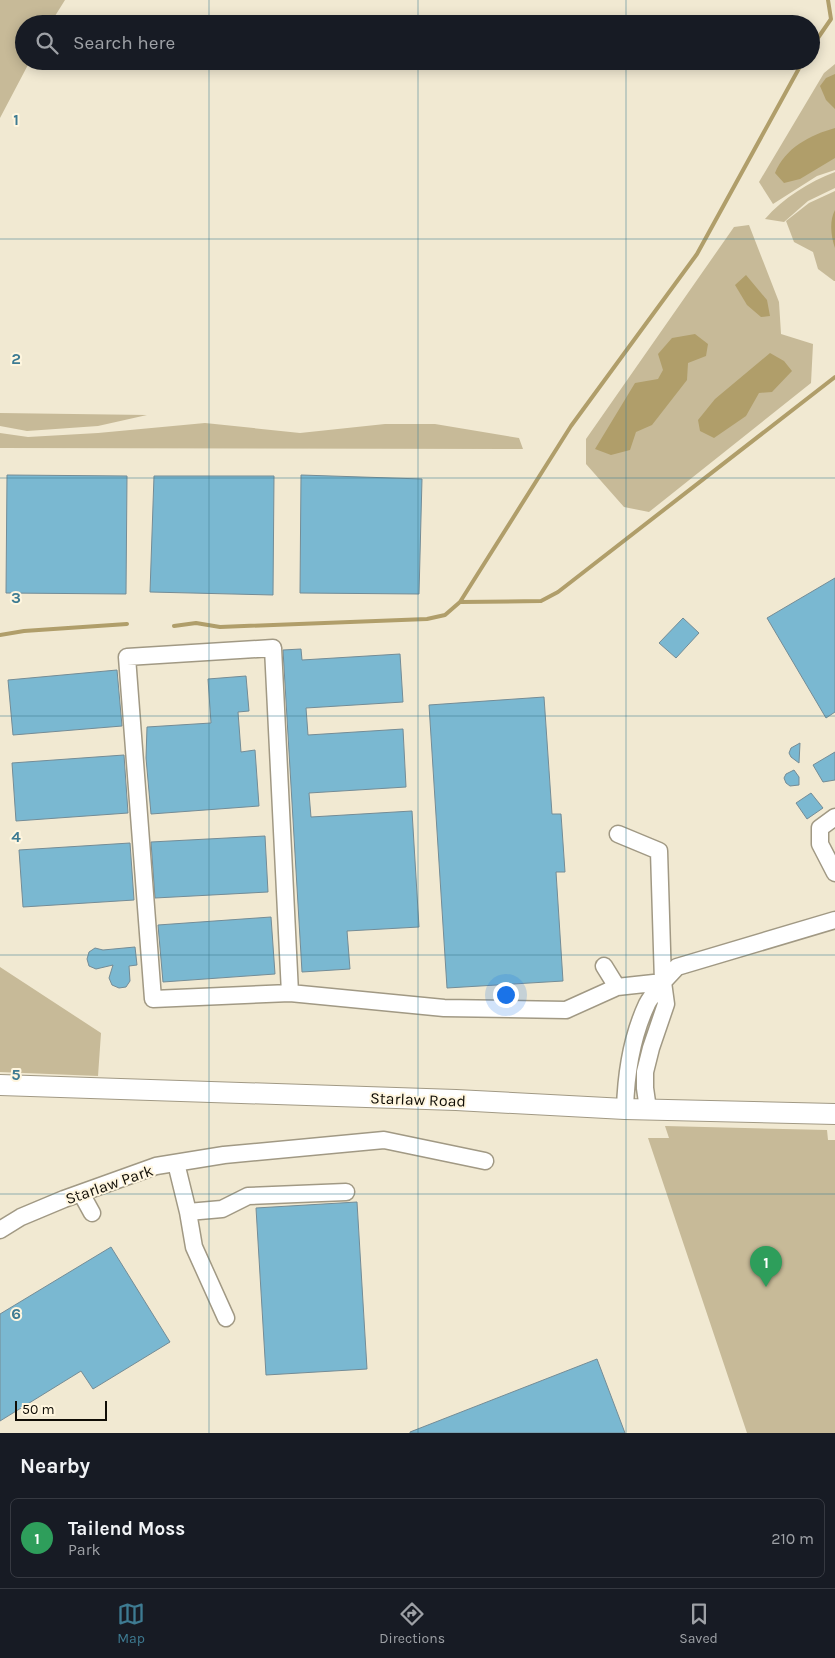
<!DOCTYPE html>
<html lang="en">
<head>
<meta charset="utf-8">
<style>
	:root { --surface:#171b24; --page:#242831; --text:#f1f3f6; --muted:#9ea1a6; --line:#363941; --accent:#3e7b92 }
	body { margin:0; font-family:Karla,sans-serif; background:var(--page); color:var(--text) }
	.scale { position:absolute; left:15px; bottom:12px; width:92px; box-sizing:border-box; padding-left:5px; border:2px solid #100d06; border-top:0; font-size:14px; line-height:18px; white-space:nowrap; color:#100d06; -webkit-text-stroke:4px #fff6df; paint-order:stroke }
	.you { position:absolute; left:505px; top:994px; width:18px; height:18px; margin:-12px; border:4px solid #fff; border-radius:50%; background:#1a73e8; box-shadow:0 0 0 8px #1a73e833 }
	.badge { display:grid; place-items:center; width:32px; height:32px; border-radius:50%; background:var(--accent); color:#fff; font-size:16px; font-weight:700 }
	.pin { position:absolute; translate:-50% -41px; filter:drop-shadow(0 1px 2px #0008) }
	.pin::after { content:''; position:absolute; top:26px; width:18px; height:15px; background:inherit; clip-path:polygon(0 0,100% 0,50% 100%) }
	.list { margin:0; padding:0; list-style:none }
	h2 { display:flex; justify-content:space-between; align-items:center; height:65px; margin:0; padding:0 20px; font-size:21px }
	h2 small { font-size:16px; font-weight:400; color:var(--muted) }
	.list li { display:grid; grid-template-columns:32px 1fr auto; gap:15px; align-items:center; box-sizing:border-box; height:80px; margin:0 10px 10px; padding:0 10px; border:1px solid var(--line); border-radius:8px }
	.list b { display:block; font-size:19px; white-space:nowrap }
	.list p { margin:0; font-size:16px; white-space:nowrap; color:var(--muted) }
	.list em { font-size:16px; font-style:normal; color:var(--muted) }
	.icon { flex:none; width:28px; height:28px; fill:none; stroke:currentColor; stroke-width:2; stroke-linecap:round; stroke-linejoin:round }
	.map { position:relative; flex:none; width:835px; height:1433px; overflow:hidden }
	.search { position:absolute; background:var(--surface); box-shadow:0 2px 12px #0003; left:15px; right:15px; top:15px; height:55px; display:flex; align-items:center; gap:12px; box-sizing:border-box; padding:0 18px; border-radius:28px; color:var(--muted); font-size:19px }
	.sheet { height:155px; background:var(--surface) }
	nav { display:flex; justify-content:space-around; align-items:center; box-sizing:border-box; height:70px; border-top:1px solid var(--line); background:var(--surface); font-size:14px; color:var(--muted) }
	nav a { display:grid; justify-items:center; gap:2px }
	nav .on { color:var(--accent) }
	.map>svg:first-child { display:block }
	.green { fill:#c7ba98 }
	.water { fill:#b09e6a }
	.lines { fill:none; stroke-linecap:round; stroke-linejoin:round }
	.stream { stroke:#b09e6a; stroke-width:4 }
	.building { fill:#7ab8d1; stroke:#748c96 }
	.minor-casing { stroke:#a19984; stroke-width:19 }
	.major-casing { stroke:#a19984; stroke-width:22 }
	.minor { stroke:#fff; stroke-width:16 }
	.major { stroke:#fff; stroke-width:20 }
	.grid { fill:none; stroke:#3e7b92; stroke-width:1; stroke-opacity:0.55 }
	.labels { text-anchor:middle; stroke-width:4; stroke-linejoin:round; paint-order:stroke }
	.street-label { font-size:16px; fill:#100d06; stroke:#fff6df }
	.grid-label { font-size:16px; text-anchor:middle; font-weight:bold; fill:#3e7b92; stroke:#fff6df; stroke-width:4; stroke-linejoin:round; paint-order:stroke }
</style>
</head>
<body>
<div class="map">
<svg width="835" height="1433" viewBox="0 0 835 1433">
	<rect width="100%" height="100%" fill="#f1e9d2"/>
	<path class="green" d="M 0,0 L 65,0 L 50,24 L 24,24 L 24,61 L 30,61 L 0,118 Z
		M 835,64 L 835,170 L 817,176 L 773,204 L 759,182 L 824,73 Z
		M 835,172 L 835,188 L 808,201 L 784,222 L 765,219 C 783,198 809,182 835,172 Z
		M 835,191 L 835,281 L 834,281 L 818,269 L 813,252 L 794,242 L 786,221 L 809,203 Z
		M 749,225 L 779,302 L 781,334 L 813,344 L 811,383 L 649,512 L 624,507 L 586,464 L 586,439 L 734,227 Z
		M 0,413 L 147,415 L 98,426 L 27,431 L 0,426 Z
		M 205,423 L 300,433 L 385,424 L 435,424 L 519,438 L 523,449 L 0,448 L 0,433 L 28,437 L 98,433 Z
		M 0,967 L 101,1033 L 98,1076 L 0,1072 Z
		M 665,1126 L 827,1130 L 828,1140 L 835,1140 L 835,1433 L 747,1433 L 648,1138 L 669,1138 Z"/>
	<path class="water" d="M 835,74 L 835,109 L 826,100 L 820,86 L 826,78 Z
		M 835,128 L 835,158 L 800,179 L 784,183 L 775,173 C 785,148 810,135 835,128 Z
		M 835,210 L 835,248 C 831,237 829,221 835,210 Z
		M 746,275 L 767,300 L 770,316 L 761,317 L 747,305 L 735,285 Z
		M 695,334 L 708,344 L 706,356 L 688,363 L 687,380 L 652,425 L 636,432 L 630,450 L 611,455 L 595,449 L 635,383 L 658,379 L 663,370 L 658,354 L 672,338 Z
		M 770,353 L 784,361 L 792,371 L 772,392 L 759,393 L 746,416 L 714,438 L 700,431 L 698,420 L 715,399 Z"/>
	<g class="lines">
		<path class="stream" d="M 811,48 L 831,19 L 828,0
			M 460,602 L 571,426 L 697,254 L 803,61
			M 174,626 L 196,623 L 220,627 L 427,619 L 445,615 L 460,602 L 541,601 L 558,592 L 835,377
			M 0,635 L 24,631 L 127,624"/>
	</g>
	<path class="building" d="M 7,475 L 127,476 L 126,594 L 6,593 Z
		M 301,475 L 422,479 L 419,594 L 300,593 Z
		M 154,476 L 274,476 L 273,595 L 150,592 Z
		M 835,578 L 835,712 L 826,718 L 767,618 Z
		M 683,618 L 699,633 L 676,658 L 659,643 Z
		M 301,649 L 302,660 L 400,654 L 403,702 L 306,708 L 308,735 L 403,729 L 406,787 L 309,793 L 311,817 L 412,811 L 419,927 L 347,931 L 350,969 L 302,972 L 283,650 Z
		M 117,670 L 122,726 L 13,735 L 8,680 Z
		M 246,676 L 249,711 L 238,712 L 241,752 L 255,750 L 259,806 L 151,814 L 146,758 L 147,727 L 211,723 L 208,679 Z
		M 544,697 L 552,814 L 561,814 L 565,872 L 556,872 L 563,981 L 447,988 L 429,705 Z
		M 800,743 L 799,763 L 791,757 L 789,753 L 791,748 Z
		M 835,752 L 835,780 L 823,782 L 813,765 Z
		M 124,755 L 128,813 L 16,821 L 12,763 Z
		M 794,770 L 799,777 L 799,785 L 790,786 L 786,783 L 784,778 L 786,774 Z
		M 811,793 L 823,808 L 807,819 L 796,803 Z
		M 265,836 L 268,892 L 155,898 L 151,842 Z
		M 130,843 L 134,900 L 23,907 L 19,850 Z
		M 271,917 L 275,974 L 163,982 L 158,925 Z
		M 135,947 L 137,965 L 129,966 L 130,981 L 126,987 L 119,988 L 112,985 L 109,978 L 113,965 L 96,969 L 89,966 L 87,959 L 89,952 L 95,948 L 103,950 Z
		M 357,1202 L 367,1369 L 266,1375 L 256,1208 Z
		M 111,1247 L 170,1342 L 93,1389 L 81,1371 L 0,1421 L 0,1314 Z
		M 597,1359 L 625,1433 L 410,1433 L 410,1432 Z"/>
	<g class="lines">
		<defs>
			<path id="minor" d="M 835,817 L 820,828 L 820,844 L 835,873
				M 618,834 L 659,851 L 663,982
				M 604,966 L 617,987
				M 290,993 L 273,648 L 127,657 L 153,999 L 290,993 L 444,1008 L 566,1010 L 617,987 L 663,982 L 677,967 L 835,920
				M 625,1109 C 626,1074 632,1036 647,1004 C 651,996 658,989 663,982 L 666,1004 L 651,1048 L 645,1072 L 645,1088 L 648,1109
				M 176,1163 L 188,1212 L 222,1209 L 248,1196 L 346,1192
				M 81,1193 L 92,1213
				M 188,1212 L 194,1247 L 226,1318
				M 0,1230 L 21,1217 L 64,1199 L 156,1166 L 224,1155 L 384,1140 L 485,1161"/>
			<path id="major" d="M 0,1085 L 456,1100 L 625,1109 L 835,1114"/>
		</defs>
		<use href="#minor" class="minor-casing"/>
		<use href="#major" class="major-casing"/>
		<use href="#minor" class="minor"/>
		<use href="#major" class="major"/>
	</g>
	<path class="grid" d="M 209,0 L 209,24M 418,0 L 418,24M 626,0 L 626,24M 209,61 L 209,1433M 418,61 L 418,1433M 626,61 L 626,1433M 0,239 L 835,239M 0,478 L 835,478M 0,716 L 835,716M 0,955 L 835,955M 0,1194 L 835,1194"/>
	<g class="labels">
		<g class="street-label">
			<text transform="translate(418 1099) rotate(2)" y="6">Starlaw Road</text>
			<text transform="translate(109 1184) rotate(-19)" y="6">Starlaw Park</text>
		</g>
	</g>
	<g class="grid-label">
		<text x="16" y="125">1</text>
		<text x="16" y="364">2</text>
		<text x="16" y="603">3</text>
		<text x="16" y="842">4</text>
		<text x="16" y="1080">5</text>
		<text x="16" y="1319">6</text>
	</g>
</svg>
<div class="scale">50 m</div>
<div class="you"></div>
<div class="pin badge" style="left:766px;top:1287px;background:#2e9e5b">1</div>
<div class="search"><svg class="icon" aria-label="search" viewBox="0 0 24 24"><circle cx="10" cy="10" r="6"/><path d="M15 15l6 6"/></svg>Search here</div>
</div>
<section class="sheet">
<h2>Nearby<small></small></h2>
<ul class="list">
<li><span class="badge" style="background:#2e9e5b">1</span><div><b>Tailend Moss</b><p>Park</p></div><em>210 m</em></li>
</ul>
</section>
<nav>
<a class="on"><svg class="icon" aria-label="map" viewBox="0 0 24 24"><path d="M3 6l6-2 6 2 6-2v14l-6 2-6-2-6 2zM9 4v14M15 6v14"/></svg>Map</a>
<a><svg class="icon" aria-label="directions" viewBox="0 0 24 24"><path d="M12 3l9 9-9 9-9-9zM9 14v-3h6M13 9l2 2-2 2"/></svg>Directions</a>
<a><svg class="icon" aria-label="saved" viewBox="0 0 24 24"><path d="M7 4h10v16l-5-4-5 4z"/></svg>Saved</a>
</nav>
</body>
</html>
